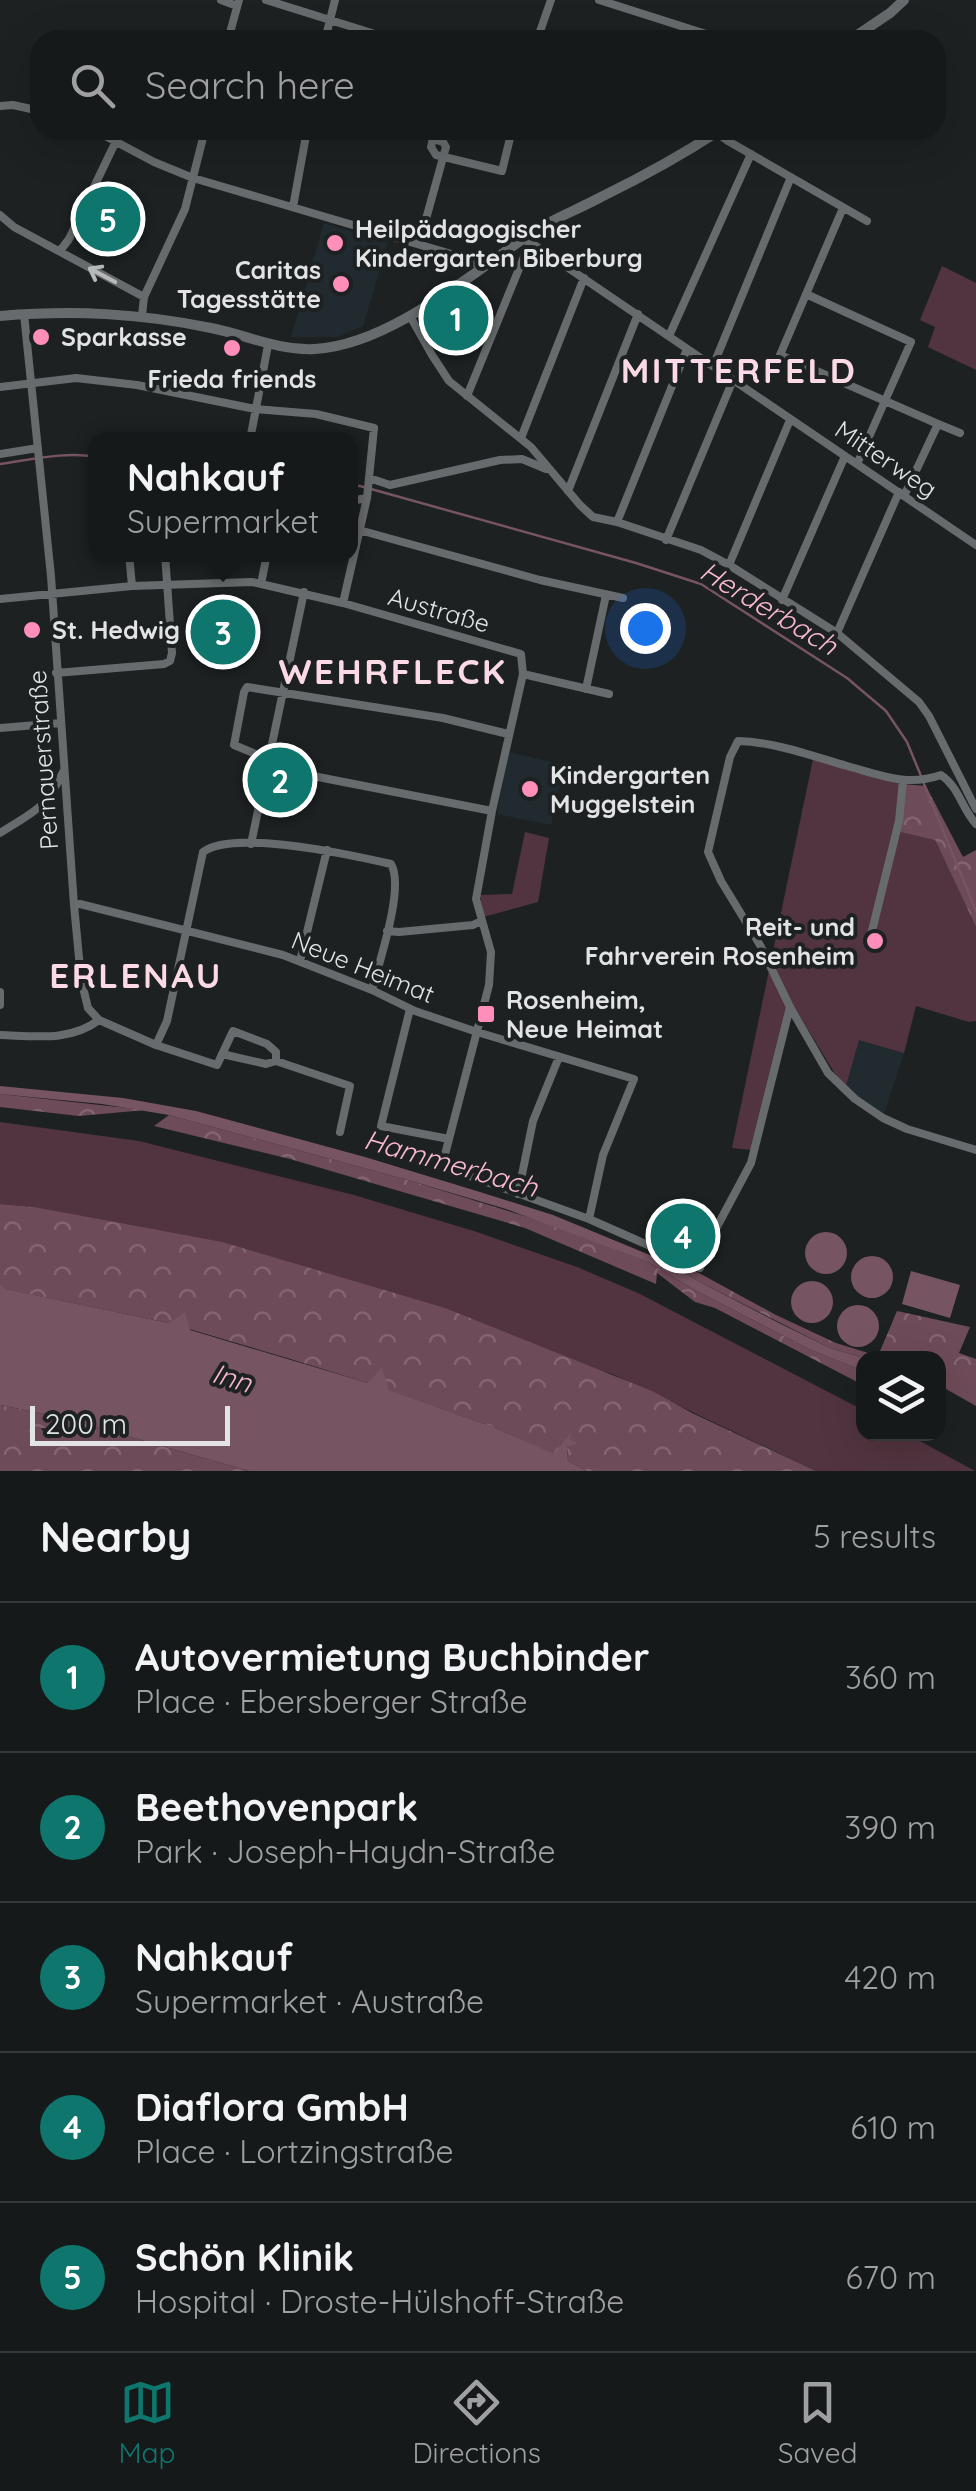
<!DOCTYPE html>
<html lang="en">
<head>
<meta charset="utf-8">
<style>
	:root { --surface:#16191a; --page:#1f2223; --text:#f1f3f6; --muted:#9ea0a2; --line:#353839; --accent:#0f766e }
	body { margin:0; font-family:Quicksand,sans-serif; background:var(--page); color:var(--text) }
	.controls { position:absolute; right:30px; bottom:30px; display:grid; overflow:hidden; border-radius:20px; box-shadow:0 10px 40px #0002 }
	.controls button { width:90px; height:90px; display:grid; place-items:center; padding:0; border:0; border-bottom:2px solid var(--line); background:var(--surface); color:var(--text); font:50px sans-serif }
	.scale { position:absolute; left:30px; bottom:25px; width:200px; box-sizing:border-box; padding-left:10px; border:5px solid #e1e3e4; border-top:0; font-size:28px; line-height:35px; white-space:nowrap; color:#e1e3e4; -webkit-text-stroke:8px #1d2122; paint-order:stroke }
	.you { position:absolute; left:645px; top:628px; width:35px; height:35px; margin:-25px; border:8px solid #fff; border-radius:50%; background:#1a73e8; box-shadow:0 0 0 15px #1a73e833 }
	.badge { display:grid; place-items:center; width:65px; height:65px; border-radius:50%; background:var(--accent); color:#fff; font-size:32px; font-weight:700 }
	.pin { position:absolute; translate:-50% -50%; border:5px solid #fff; box-shadow:0 2px 10px #0006 }
	.popup { position:absolute; left:88px; top:432px; width:270px; height:130px; box-sizing:border-box; display:grid; place-content:center; border-radius:20px; background:var(--surface); filter:drop-shadow(0 2px 8px #0005); font-size:32px; white-space:nowrap; color:var(--muted) }
	.popup b { font-size:38px; color:var(--text) }
	.popup::after { content:''; position:absolute; left:50%; top:100%; margin-left:-20px; border:20px solid transparent; border-top-color:var(--surface) }
	.list { margin:0; padding:0; list-style:none }
	h2 { display:flex; justify-content:space-between; align-items:center; height:130px; margin:0; padding:0 40px; font-size:42px }
	h2 small { font-size:32px; font-weight:400; color:var(--muted) }
	.list li { display:grid; grid-template-columns:65px 1fr auto; gap:30px; align-items:center; box-sizing:border-box; height:150px; padding:0 40px; border-top:2px solid var(--line) }
	.list b { display:block; font-size:38px; white-space:nowrap }
	.list p { margin:0; font-size:32px; white-space:nowrap; color:var(--muted) }
	.list em { font-size:32px; font-style:normal; color:var(--muted) }
	.icon { flex:none; width:55px; height:55px; fill:none; stroke:currentColor; stroke-width:2; stroke-linecap:round; stroke-linejoin:round }
	.map { position:relative; flex:none; width:976px; height:1471px; overflow:hidden }
	.search { position:absolute; background:var(--surface); box-shadow:0 10px 40px #0002; left:30px; right:30px; top:30px; height:110px; display:flex; align-items:center; gap:25px; box-sizing:border-box; padding:0 35px; border-radius:30px; color:var(--muted); font-size:38px }
	.sheet { height:880px; background:var(--surface) }
	nav { display:flex; justify-content:space-around; align-items:center; box-sizing:border-box; height:140px; border-top:2px solid var(--line); background:var(--surface); font-size:28px; color:var(--muted) }
	nav a { display:grid; justify-items:center; gap:5px }
	nav .on { color:var(--accent) }
	.map>svg:first-child { display:block }
	.built { fill:#212b2f }
	.green { fill:#51343f }
	.forest { fill:url(#forest-crowns) }
	.water { fill:#775461 }
	.lines { fill:none; stroke-linecap:round; stroke-linejoin:round }
	.stream { stroke:#775461; stroke-width:2.5 }
	.street { stroke:#686b6d; stroke-width:8 }
	.secondary { stroke:#686b6d; stroke-width:10 }
	.oneway { stroke:#b7b9ba }
	.poi-dot { fill:#ff8ebb; stroke:#1d2122; stroke-width:4 }
	.labels { text-anchor:middle; stroke-width:8; stroke-linejoin:round; paint-order:stroke }
	.poi-label { font-size:25px; font-weight:bold; fill:#e1e3e4; stroke:#1d2122; text-anchor:start }
	.street-label { font-size:25px; fill:#e1e3e4; stroke:#1d2122 }
	.water-label { font-size:28px; font-style:italic; fill:#f9b8cf; stroke:#1d2122 }
	.district-label { font-size:35px; font-weight:bold; letter-spacing:2.5px; fill:#fbd9e5; stroke:#1d2122 }
</style>
</head>
<body>
<div class="map">
<svg width="976" height="1471" viewBox="0 0 976 1471">
	<defs>
		<pattern id="forest-crowns" width="20" height="18" patternUnits="userSpaceOnUse" patternTransform="scale(2.5)"><rect width="20" height="18" fill="#6e4b58"/><path d="M2 6a3 3 0 1 1 6 0M12 15a3 3 0 1 1 6 0" fill="none" stroke="#826570"/></pattern>
	</defs>
	<rect width="100%" height="100%" fill="#1d2122"/>
	<path class="built" d="M 324,223 L 388,243 L 363,326 L 338,337 L 291,337 Z
		M 509,752 L 564,765 L 551,825 L 497,814 Z
		M 859,1039 L 904,1053 L 883,1117 L 862,1104 L 846,1086 Z
		M 667,1214 L 711,1227 L 696,1258 L 657,1242 Z"/>
	<path class="green" d="M 942,266 L 976,283 L 976,370 L 928,347 L 935,327 L 920,320 Z
		M 813,759 L 878,779 L 902,784 L 935,840 L 976,927 L 976,1021 L 969,1022 L 916,1006 L 904,1053 L 859,1040 L 846,1086 L 837,1077 L 790,1000 L 751,1150 L 732,1148 Z
		M 525,832 L 549,838 L 538,902 L 483,917 L 480,895 L 512,894 Z
		M 0,1122 L 139,1141 L 354,1195 L 474,1231 L 577,1267 L 638,1293 L 863,1410 L 864,1434 L 907,1434 L 975,1471 L 816,1471 L 612,1374 L 34,1207 L 0,1204 Z"/>
	<path class="forest" d="M 902,784 L 926,786 L 963,857 L 976,850 L 976,927 L 935,840 L 901,832 Z
		M 0,1094 L 145,1110 L 79,1116 L 0,1107 Z
		M 169,1115 L 408,1180 L 547,1223 L 648,1262 L 695,1290 L 809,1349 L 863,1371 L 863,1385 L 715,1308 L 695,1302 L 657,1273 L 656,1284 L 525,1228 L 290,1159 L 154,1126 Z
		M 0,1204 L 34,1207 L 222,1242 L 445,1308 L 652,1391 L 692,1413 L 816,1471 L 587,1471 L 568,1461 L 567,1446 L 571,1433 L 554,1455 L 493,1427 L 368,1383 L 287,1358 L 169,1323 L 4,1289 L 0,1284 Z
		M 662,1260 L 699,1273 L 776,1315 L 836,1343 L 878,1356 L 897,1311 L 970,1327 L 959,1353 L 976,1359 L 976,1406 L 939,1385 L 938,1358 L 864,1358 L 830,1348 L 700,1282 Z
		M 0,1405 L 65,1418 L 249,1471 L 0,1471 Z"/>
	<path class="water" d="M 0,1086 L 123,1098 L 196,1111 L 365,1157 L 480,1192 L 553,1215 L 662,1260 L 700,1282 L 777,1322 L 830,1348 L 864,1358 L 863,1371 L 809,1349 L 695,1290 L 648,1262 L 506,1209 L 408,1180 L 169,1115 L 102,1104 L 0,1094 Z
		M805 1253a21 21 0 1 1 42 0a21 21 0 1 1-42 0Z
		M851 1277a21 21 0 1 1 42 0a21 21 0 1 1-42 0Z
		M 911,1271 L 960,1285 L 950,1318 L 902,1304 Z
		M791 1302a21 21 0 1 1 42 0a21 21 0 1 1-42 0Z
		M 0,1284 L 5,1289 L 169,1323 L 185,1312 L 190,1330 L 368,1383 L 382,1367 L 389,1390 L 493,1427 L 554,1454 L 572,1431 L 570,1440 L 578,1443 L 567,1447 L 568,1461 L 587,1471 L 249,1471 L 65,1418 L 0,1405 Z
		M837 1326a21 21 0 1 1 42 0a21 21 0 1 1-42 0Z"/>
	<g class="lines">
		<path class="stream" d="M 0,464 C 30,460 66,451 96,457
			M 350,484 L 364,487
			M 371,489 L 636,563 L 701,584 L 847,678 L 886,711 L 907,742 L 921,776
			M 924,784 L 976,911
			M 883,1358 L 885,1352"/>
		<path class="street" d="M 221,0 L 237,6
			M 266,0 L 394,40
			M 599,0 L 725,40
			M 228,40 L 239,0
			M 325,40 L 335,0
			M 537,40 L 551,0
			M 0,106 L 13,105 L 40,111
			M 94,130 L 154,162 L 193,178 L 475,261 L 479,269
			M 435,130 L 431,147 L 436,155 L 502,171 L 512,130
			M 716,132 L 728,141 L 867,221
			M 293,207 L 307,130
			M 843,208 L 780,355 L 938,424 L 904,496
			M 0,215 L 14,227 L 144,297
			M 526,237 L 530,242 L 976,545
			M 419,244 L 446,147 L 443,142 L 433,139
			M 60,251 L 69,239 L 116,141
			M 806,294 L 911,342 L 857,464
			M 24,314 L 51,576 L 74,905 L 81,979 L 88,1008 L 99,1020 L 156,1045 L 217,1065 L 233,1031 L 267,1044 L 276,1052 L 276,1061 L 266,1064 L 222,1054
			M 142,315 L 144,297 L 185,209 L 205,130
			M 410,316 L 432,355 L 449,381 L 531,447 L 580,505 L 593,517 L 617,522 L 701,550 L 729,565 L 837,633 L 919,702 L 929,716 L 976,809
			M 669,336 L 751,154
			M 713,366 L 791,177
			M 0,387 L 76,378 L 137,385 L 255,409 L 316,414 L 374,428 L 367,498 L 343,603
			M 467,396 L 530,242
			M 938,424 L 960,433
			M 521,438 L 584,278
			M 250,440 L 268,345
			M 0,454 L 38,448
			M 369,478 L 390,485 L 500,460 L 522,459 L 546,469
			M 568,491 L 638,314
			M 350,501 L 367,498
			M 617,522 L 687,349
			M 359,530 L 540,580 L 623,598
			M 666,540 L 733,380
			M 129,554 L 132,586
			M 729,565 L 790,420
			M 261,584 L 267,554
			M 0,599 L 132,586 L 252,582 L 343,603 L 521,654 L 523,674 L 492,811 L 476,899 L 491,952 L 489,985 L 442,1166 L 589,1219 L 700,1268 L 712,1236 L 751,1163 L 790,1007
			M 782,600 L 845,456
			M 837,633 L 899,492
			M 56,673 L 164,664 L 170,661 L 172,653 L 165,554
			M 523,674 L 609,694
			M 586,689 L 606,595
			M 0,728 L 61,723
			M 268,759 L 234,745 L 244,692 L 247,687 L 443,718 L 508,734
			M 267,767 L 492,811
			M 976,824 C 962,809 959,787 941,775 C 906,787 881,775 847,766 C 812,756 775,742 738,741 L 730,757 L 708,852 L 721,881 L 760,945 L 790,1007 L 828,1073 L 855,1099 L 883,1118 L 907,1129 L 976,1150
			M 0,833 C 34,811 45,810 63,772
			M 251,844 L 304,592
			M 74,905 L 80,904 L 283,955 L 372,990 L 415,1011 L 477,1032 L 634,1079 L 603,1155 L 589,1219
			M 387,931 L 399,932 L 473,925 L 481,921
			M 870,939 L 899,821 L 903,780
			M 300,961 L 327,850
			M 0,992 L 0,1005
			M 410,1009 L 381,1126 L 449,1139
			M 0,1035 C 34,1036 70,1042 99,1020
			M 156,1045 L 167,1021 L 203,852 C 234,829 352,855 391,864 C 405,887 379,962 372,990
			M 276,1061 L 350,1086 L 340,1132
			M 518,1194 L 533,1121 L 559,1057"/>
		<path class="secondary" d="M 850,40 L 890,13 L 904,0
			M 0,316 C 74,310 138,313 211,328 C 247,335 278,351 315,349 C 390,345 472,273 533,232 C 554,218 579,209 601,197 C 642,177 682,155 720,130"/>
	</g>
	<defs><path id="oneway-shaft" d="M-6 0H5M1.5-3L5.5 0L1.5 3" fill="none" stroke-width="1.6" stroke-linecap="round" stroke-linejoin="round" transform="scale(2.5)"/></defs>
	<use class="oneway" href="#oneway-shaft" transform="translate(102 275) rotate(-152)"/>
	<g class="poi-dot">
		<circle cx="335" cy="243" r="10"/>
		<circle cx="341" cy="284" r="10"/>
		<circle cx="41" cy="337" r="10"/>
		<circle cx="232" cy="348" r="10"/>
		<circle cx="32" cy="630" r="10"/>
		<circle cx="530" cy="789" r="10"/>
		<circle cx="875" cy="941" r="10"/>
		<rect x="476" y="1004" width="20" height="20" rx="5"/>
	</g>
	<g class="labels">
		<g class="poi-label">
			<text x="355" y="238">Heilpädagogischer<tspan x="355" dy="29">Kindergarten Biberburg</tspan></text>
			<text x="321" y="279" text-anchor="end">Caritas<tspan x="321" dy="29">Tagesstätte</tspan></text>
			<text x="61" y="346">Sparkasse</text>
			<text x="232" y="388" text-anchor="middle">Frieda friends</text>
			<text x="52" y="639">St. Hedwig</text>
			<text x="550" y="784">Kindergarten<tspan x="550" dy="29">Muggelstein</tspan></text>
			<text x="855" y="936" text-anchor="end">Reit- und<tspan x="855" dy="29">Fahrverein Rosenheim</tspan></text>
			<text x="506" y="1009">Rosenheim,<tspan x="506" dy="29">Neue Heimat</tspan></text>
		</g>
		<g class="street-label">
			<text transform="translate(886 459) rotate(34)" y="9">Mitterweg</text>
			<text transform="translate(439 610) rotate(16)" y="9">Austraße</text>
			<text transform="translate(43 760) rotate(-94)" y="9">Pernauerstraße</text>
			<text transform="translate(363 967) rotate(22)" y="9">Neue Heimat</text>
		</g>
		<g class="water-label">
			<text transform="translate(769 608) rotate(31)" y="10">Herderbach</text>
			<text transform="translate(451 1163) rotate(16)" y="10">Hammerbach</text>
			<text transform="translate(232 1378) rotate(17)" y="10">Inn</text>
		</g>
		<g class="district-label">
			<text x="739" y="383">MITTERFELD</text>
			<text x="393" y="684">WEHRFLECK</text>
			<text x="136" y="988">ERLENAU</text>
		</g>
	</g>
</svg>
<div class="controls">
<button><svg class="icon" aria-label="layers" viewBox="0 0 24 24"><path d="M12 4l9 5-9 5-9-5zM3 14l9 5 9-5"/></svg></button>
</div>
<div class="scale">200 m</div>
<div class="you"></div>
<div class="pin badge" style="left:456px;top:318px">1</div>
<div class="pin badge" style="left:280px;top:780px">2</div>
<div class="pin badge" style="left:223px;top:632px">3</div>
<div class="popup"><b>Nahkauf</b>Supermarket</div>
<div class="pin badge" style="left:683px;top:1236px">4</div>
<div class="pin badge" style="left:108px;top:219px">5</div>
<div class="search"><svg class="icon" aria-label="search" viewBox="0 0 24 24"><circle cx="10" cy="10" r="6"/><path d="M15 15l6 6"/></svg>Search here</div>
</div>
<section class="sheet">
<h2>Nearby<small>5 results</small></h2>
<ul class="list">
<li><span class="badge">1</span><div><b>Autovermietung Buchbinder</b><p>Place · Ebersberger Straße</p></div><em>360 m</em></li>
<li><span class="badge">2</span><div><b>Beethovenpark</b><p>Park · Joseph-Haydn-Straße</p></div><em>390 m</em></li>
<li><span class="badge">3</span><div><b>Nahkauf</b><p>Supermarket · Austraße</p></div><em>420 m</em></li>
<li><span class="badge">4</span><div><b>Diaflora GmbH</b><p>Place · Lortzingstraße</p></div><em>610 m</em></li>
<li><span class="badge">5</span><div><b>Schön Klinik</b><p>Hospital · Droste-Hülshoff-Straße</p></div><em>670 m</em></li>
</ul>
</section>
<nav>
<a class="on"><svg class="icon" aria-label="map" viewBox="0 0 24 24"><path d="M3 6l6-2 6 2 6-2v14l-6 2-6-2-6 2zM9 4v14M15 6v14"/></svg>Map</a>
<a><svg class="icon" aria-label="directions" viewBox="0 0 24 24"><path d="M12 3l9 9-9 9-9-9zM9 14v-3h6M13 9l2 2-2 2"/></svg>Directions</a>
<a><svg class="icon" aria-label="saved" viewBox="0 0 24 24"><path d="M7 4h10v16l-5-4-5 4z"/></svg>Saved</a>
</nav>
</body>
</html>
